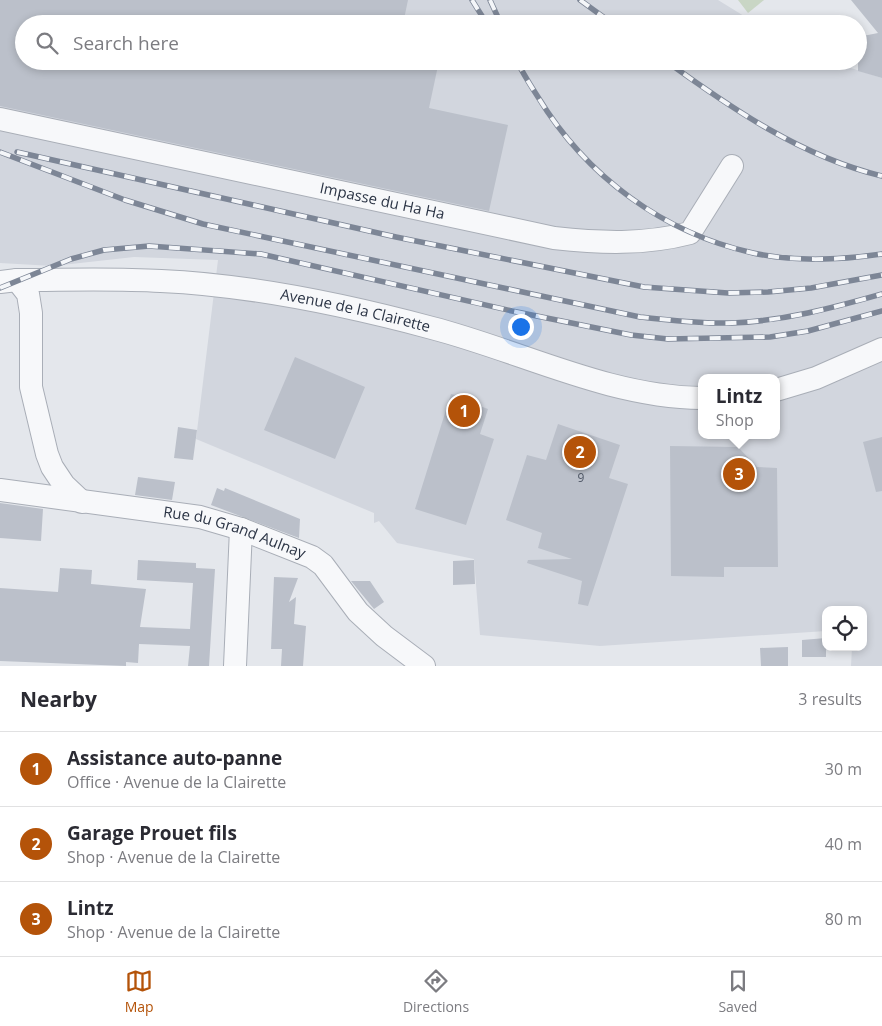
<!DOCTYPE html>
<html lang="en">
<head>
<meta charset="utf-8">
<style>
	:root { --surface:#fff; --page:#f2f2f3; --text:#2b2b33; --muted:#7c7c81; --line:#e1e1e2; --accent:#b45309 }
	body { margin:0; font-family:"Open Sans",sans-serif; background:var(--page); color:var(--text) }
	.controls { position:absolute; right:15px; bottom:15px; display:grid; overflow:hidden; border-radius:10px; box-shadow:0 2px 8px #0003 }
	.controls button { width:45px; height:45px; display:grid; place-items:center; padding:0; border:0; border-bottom:1px solid var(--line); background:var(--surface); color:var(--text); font:25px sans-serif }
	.you { position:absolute; left:520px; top:326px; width:18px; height:18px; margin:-12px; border:4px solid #fff; border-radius:50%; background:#1a73e8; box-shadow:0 0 0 8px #1a73e833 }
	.badge { display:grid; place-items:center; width:32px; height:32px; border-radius:50%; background:var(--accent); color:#fff; font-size:16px; font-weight:700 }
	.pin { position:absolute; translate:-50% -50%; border:2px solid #fff; box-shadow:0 1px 5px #0006 }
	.popup { position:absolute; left:698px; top:374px; width:82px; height:65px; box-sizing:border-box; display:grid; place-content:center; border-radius:10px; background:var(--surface); filter:drop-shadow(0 1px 4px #0005); font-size:16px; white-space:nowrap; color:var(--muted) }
	.popup b { font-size:19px; color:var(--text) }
	.popup::after { content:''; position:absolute; left:50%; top:100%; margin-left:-10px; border:10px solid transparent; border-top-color:var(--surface) }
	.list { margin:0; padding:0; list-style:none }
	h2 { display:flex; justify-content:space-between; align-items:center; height:65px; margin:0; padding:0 20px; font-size:21px }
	h2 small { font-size:16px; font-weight:400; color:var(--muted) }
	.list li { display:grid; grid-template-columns:32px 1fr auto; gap:15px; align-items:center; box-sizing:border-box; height:75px; padding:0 20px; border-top:1px solid var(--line) }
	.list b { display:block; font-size:19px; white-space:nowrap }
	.list p { margin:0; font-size:16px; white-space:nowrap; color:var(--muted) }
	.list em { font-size:16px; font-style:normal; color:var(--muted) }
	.icon { flex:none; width:28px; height:28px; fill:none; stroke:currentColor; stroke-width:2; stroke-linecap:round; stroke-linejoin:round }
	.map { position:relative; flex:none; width:882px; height:666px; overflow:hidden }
	.search { position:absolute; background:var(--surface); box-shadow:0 2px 8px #0003; left:15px; right:15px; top:15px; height:55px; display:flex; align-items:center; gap:12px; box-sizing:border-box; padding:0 18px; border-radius:28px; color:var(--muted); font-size:19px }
	.sheet { height:290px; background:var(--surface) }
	nav { display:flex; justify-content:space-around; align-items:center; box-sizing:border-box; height:70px; border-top:1px solid var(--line); background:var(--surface); font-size:14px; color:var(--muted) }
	nav a { display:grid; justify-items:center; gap:2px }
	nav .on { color:var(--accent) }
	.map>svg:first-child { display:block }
	.built { fill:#d2d6de; fill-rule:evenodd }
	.green { fill:#c9d6c5 }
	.building { fill:#bbc0ca }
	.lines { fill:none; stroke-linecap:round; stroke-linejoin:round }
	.minor-casing { stroke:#a9aeb7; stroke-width:24 }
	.minor { stroke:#f7f8fa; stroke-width:22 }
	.rail-casing { stroke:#7d8696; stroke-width:5.5 }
	.rail { stroke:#f4f6f9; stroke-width:4; stroke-dasharray:11; stroke-linecap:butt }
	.labels { text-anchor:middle; stroke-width:4.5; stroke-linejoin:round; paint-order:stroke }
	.number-label { font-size:12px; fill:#4f5766 }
	.street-label { font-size:15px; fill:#2b3445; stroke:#f4f6f9 }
</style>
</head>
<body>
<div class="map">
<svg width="882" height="666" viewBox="0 0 882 666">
	<rect width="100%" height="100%" fill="#e4e7ec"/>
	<path class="built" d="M 0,0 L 718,0 L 757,24 L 24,24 L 24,61 L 829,61 L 882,78 L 882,666 L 851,666 L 852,647 L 863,647 L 863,610 L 826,610 L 826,631 L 600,646 L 480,635 L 474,559 L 397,543 L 379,521 L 374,523 L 374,513 L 196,439 L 218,260 L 134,257 L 53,266 L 0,263 ZM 702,378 L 776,378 L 776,435 L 702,435 Z"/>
	<path class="green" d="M 738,0 L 764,0 L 748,13 Z"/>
	<path class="building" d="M 0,0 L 408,0 L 403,24 L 24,24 L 24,61 L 439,61 L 429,108 L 508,125 L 489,211 L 0,106 Z
		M 851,0 L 882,0 L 882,78 L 858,71 L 858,37 L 878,33 Z
		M 295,357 L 365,387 L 335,459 L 264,430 Z
		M 451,394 L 464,397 L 471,394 L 480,406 L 488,409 L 480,434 L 494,439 L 466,525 L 415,509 Z
		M 558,424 L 620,445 L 609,478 L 628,484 L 588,606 L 578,604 L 582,581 L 527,563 L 528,560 L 572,559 L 538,548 L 542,533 L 506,520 L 527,455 L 546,460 Z
		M 178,427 L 197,430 L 193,460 L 174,458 Z
		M 882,437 L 882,491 L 876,492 L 863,442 Z
		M 670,446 L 738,447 L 757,467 L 777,468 L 778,567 L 724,567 L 724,577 L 671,576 Z
		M 138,477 L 175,482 L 172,500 L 135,495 Z
		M 217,488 L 224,491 L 225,488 L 300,519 L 299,538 L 211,505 Z
		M 0,503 L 43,509 L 41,541 L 0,538 Z
		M 138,560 L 196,563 L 196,568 L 215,569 L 209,666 L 188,666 L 190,646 L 139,644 L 138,663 L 126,662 L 126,666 L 0,661 L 0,588 L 58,592 L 60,568 L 92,570 L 91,584 L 146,589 L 140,627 L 190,629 L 193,583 L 137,580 Z
		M 474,560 L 475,584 L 453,585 L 453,561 Z
		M 274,577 L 298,578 L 289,602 L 296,597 L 294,624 L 306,626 L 303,666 L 281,666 L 282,649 L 271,649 Z
		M 351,581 L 370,581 L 384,602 L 374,609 Z
		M 826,638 L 826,657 L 802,657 L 802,640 Z
		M 788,647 L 788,666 L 761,666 L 760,648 Z"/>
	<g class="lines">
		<defs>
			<g id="minor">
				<path id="s1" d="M 0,119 L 554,238 C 600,243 644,245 690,233 L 732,166"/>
				<path d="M 17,280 L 28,294 L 31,313 L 31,387 L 47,454 L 52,467 L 64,485 L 82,502"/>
				<path id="s2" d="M 0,282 L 17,280 C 65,280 113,278 161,281 C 250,285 346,305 432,328 C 521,351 608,397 702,398"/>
				<path d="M 776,390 L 816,378 L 882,349"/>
				<path id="s3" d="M 0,490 L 200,517 L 241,529 L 312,557 L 323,565 L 358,612 L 384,636 L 424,666"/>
				<path d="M 235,666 L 241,529"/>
			</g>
		</defs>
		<use href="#minor" class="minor-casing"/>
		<use href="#minor" class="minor"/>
		<defs>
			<path id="rail" d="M 472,0 L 487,24
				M 490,0 L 501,24
				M 580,0 L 613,24
				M 517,61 C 523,74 531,86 538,97 C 586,176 663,233 753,253 C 794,262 841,260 882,254
				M 666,61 C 731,108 802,157 882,176
				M 0,152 L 125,200 L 203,224 L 640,317 C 671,320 701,324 732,323 C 783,321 833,308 882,294
				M 17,152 L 396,237 L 644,287 L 728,293 L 768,292 L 811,288 L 882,275
				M 0,288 L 71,259 L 104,250 L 149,246 L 261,254 L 512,311 L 631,335 L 668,339 L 770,337 L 808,331 L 882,311"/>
		</defs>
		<use href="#rail" class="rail-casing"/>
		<use href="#rail" class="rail"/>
	</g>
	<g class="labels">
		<g class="number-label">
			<text x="581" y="482">9</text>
		</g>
		<g class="street-label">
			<text dy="5" stroke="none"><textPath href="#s1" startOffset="391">Impasse du Ha Ha</textPath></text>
			<text dy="5" stroke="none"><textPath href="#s2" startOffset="358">Avenue de la Clairette</textPath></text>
			<text dy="5" stroke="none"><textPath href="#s3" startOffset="239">Rue du Grand Aulnay</textPath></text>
		</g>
	</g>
</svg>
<div class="controls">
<button><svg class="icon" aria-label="locate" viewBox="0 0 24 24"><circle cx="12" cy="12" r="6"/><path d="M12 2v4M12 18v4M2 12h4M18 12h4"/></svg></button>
</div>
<div class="you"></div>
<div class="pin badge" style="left:464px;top:411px">1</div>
<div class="pin badge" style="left:580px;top:452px">2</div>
<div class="pin badge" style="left:739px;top:474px">3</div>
<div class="popup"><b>Lintz</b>Shop</div>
<div class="search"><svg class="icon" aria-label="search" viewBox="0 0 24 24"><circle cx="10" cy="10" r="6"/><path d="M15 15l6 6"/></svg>Search here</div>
</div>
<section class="sheet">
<h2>Nearby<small>3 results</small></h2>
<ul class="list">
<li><span class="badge">1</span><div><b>Assistance auto-panne</b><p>Office · Avenue de la Clairette</p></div><em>30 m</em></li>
<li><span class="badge">2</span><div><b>Garage Prouet fils</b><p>Shop · Avenue de la Clairette</p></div><em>40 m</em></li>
<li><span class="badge">3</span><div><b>Lintz</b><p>Shop · Avenue de la Clairette</p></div><em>80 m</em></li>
</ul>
</section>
<nav>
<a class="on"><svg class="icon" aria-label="map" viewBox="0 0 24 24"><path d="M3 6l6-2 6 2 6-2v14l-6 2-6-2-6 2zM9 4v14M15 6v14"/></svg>Map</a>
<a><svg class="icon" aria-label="directions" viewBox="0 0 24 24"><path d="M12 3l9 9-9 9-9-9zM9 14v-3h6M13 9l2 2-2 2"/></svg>Directions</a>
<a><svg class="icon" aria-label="saved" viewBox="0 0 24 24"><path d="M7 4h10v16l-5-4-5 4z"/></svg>Saved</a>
</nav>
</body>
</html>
